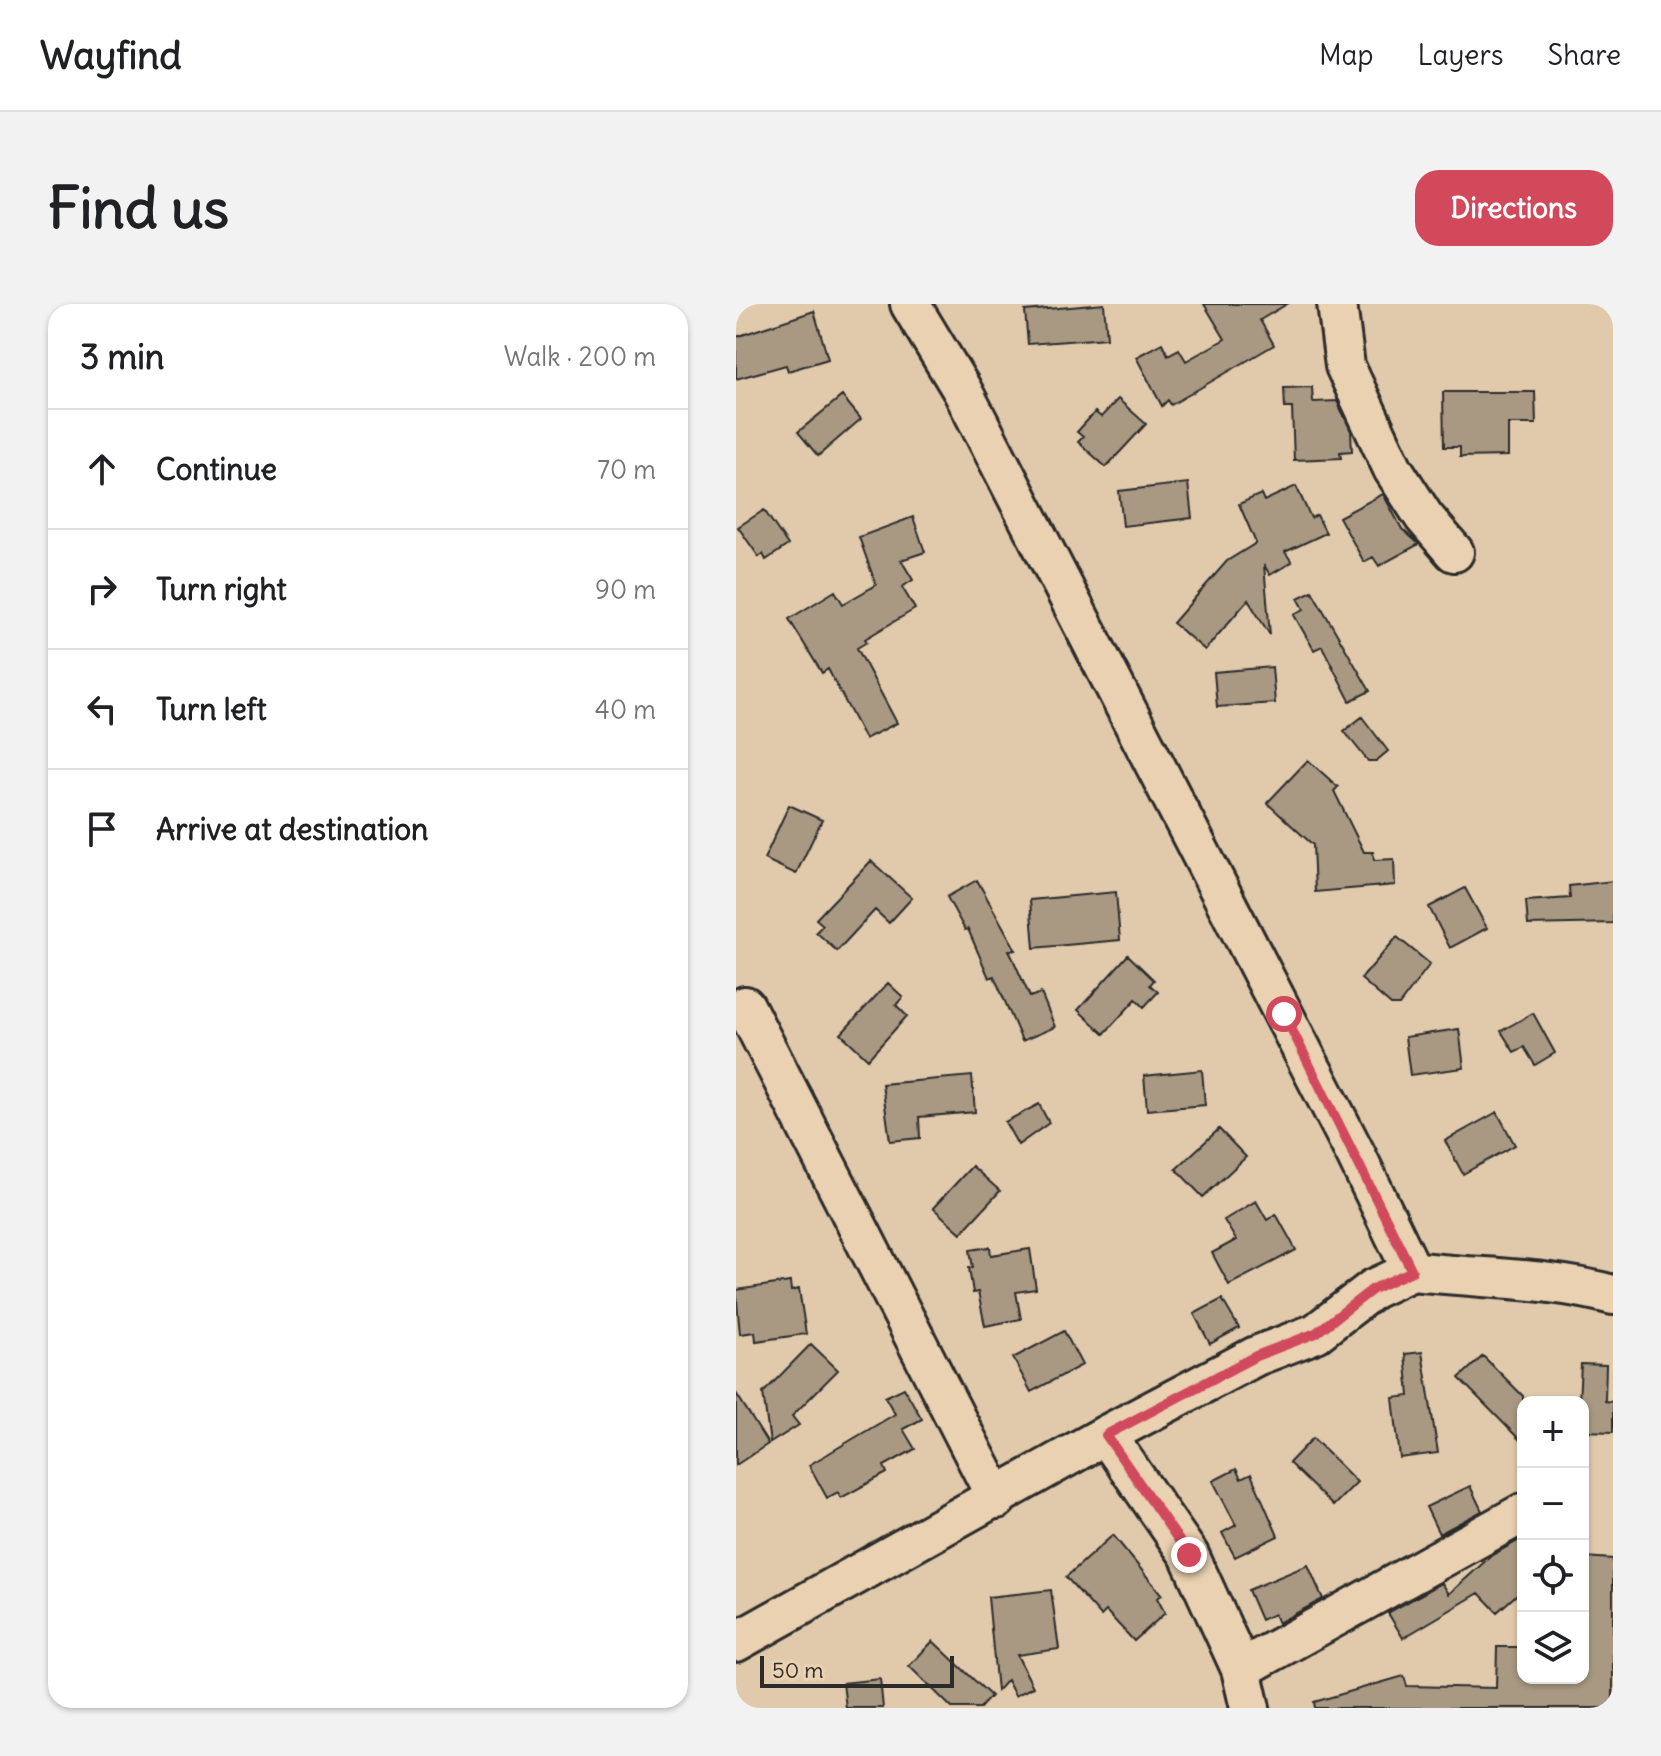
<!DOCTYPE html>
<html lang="en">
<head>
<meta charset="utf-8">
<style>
	:root { --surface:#fff; --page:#f2f2f2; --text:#202124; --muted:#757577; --line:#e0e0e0; --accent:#d1495b }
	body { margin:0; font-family:Delius,sans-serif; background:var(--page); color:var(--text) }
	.controls { position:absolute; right:24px; bottom:24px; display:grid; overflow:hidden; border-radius:16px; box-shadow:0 2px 6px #0004 }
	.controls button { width:72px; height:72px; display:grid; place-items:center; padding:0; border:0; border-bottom:2px solid var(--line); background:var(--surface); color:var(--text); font:40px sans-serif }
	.scale { position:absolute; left:24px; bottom:20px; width:194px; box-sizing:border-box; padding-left:8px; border:4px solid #2b2b2b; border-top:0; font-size:22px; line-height:28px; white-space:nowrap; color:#2b2b2b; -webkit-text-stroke:6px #e9d1b1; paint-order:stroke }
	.stop { position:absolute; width:24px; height:24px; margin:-18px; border:6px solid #d1495b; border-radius:50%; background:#fff }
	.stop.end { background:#d1495b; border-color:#fff; box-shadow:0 2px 8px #0008 }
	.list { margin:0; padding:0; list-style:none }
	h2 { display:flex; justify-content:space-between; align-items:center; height:104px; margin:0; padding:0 32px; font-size:34px }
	h2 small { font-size:26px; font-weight:400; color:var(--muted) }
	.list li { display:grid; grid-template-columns:52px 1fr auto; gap:24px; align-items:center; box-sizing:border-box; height:120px; padding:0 32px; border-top:2px solid var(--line) }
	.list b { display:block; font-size:30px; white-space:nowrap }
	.list em { font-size:26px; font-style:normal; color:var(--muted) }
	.icon { flex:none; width:44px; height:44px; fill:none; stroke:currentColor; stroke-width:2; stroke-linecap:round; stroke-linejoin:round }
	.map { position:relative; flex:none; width:877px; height:1404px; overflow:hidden; border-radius:24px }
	header { display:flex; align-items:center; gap:48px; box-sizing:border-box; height:112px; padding:0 40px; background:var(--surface); border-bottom:2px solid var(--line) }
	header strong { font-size:38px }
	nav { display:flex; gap:44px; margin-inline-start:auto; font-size:28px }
	.intro { display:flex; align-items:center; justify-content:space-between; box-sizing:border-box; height:192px; padding:0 48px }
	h1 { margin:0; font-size:56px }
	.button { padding:20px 36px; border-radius:24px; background:var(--accent); color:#fff; font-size:28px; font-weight:700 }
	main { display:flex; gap:48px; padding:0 48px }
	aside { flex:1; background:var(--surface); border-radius:24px; box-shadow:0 2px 6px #0004 }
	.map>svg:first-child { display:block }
	.building { fill:#a99983; stroke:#2b2b2b; stroke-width:2 }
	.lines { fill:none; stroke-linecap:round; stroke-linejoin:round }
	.minor-casing { stroke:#2b2b2b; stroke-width:44 }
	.minor { stroke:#e9d1b1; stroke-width:38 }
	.route { stroke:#d1495b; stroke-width:10 }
</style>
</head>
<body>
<header>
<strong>Wayfind</strong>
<nav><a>Map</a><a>Layers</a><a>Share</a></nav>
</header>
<div class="intro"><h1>Find us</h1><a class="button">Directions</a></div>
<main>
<aside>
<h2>3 min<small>Walk · 200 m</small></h2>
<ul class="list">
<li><svg class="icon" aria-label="ahead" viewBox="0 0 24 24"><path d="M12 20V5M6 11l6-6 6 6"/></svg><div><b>Continue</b></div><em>70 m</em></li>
<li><svg class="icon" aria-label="right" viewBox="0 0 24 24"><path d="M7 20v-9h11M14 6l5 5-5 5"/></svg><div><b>Turn right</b></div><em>90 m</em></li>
<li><svg class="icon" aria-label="left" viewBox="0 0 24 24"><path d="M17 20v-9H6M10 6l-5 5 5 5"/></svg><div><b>Turn left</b></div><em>40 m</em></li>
<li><svg class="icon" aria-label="arrive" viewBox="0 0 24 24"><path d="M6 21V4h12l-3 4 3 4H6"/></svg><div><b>Arrive at destination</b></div></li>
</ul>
</aside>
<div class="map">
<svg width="877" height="1404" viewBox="0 0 877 1404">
	<rect width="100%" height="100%" fill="#e1caac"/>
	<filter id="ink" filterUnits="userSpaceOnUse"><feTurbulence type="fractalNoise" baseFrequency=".0125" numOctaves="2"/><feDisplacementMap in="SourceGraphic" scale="16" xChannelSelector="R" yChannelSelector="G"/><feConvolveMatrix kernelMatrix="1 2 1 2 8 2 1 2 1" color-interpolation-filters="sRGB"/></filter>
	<g filter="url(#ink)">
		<path class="building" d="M 368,0 L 371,34 L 292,40 L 289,7 Z
			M 468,0 L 551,0 L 524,16 L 538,41 L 435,101 L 432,96 L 426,102 L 400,53 L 426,39 L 432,51 L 443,45 L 450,57 L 489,35 Z
			M 78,7 L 92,55 L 52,67 L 50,61 L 0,75 L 0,33 Z
			M 576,83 L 577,98 L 601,97 L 615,127 L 616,147 L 604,148 L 605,154 L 558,156 L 556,104 L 549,104 L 548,84 Z
			M 707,88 L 799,88 L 800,120 L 772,120 L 772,152 L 724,153 L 724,143 L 708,143 Z
			M 106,92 L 125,115 L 82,152 L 62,128 Z
			M 382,95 L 410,120 L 370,163 L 342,138 L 347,133 L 341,128 L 359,108 L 365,113 Z
			M 452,179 L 456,214 L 387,222 L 383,187 Z
			M 560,182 L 575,214 L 581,211 L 590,229 L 549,248 L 556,258 L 534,271 L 528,261 L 534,331 L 512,296 L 469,346 L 437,319 L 491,257 L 520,239 L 503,200 L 525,190 L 528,197 Z
			M 647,190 L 666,225 L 683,240 L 643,262 L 637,253 L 628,258 L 603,213 Z
			M 28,206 L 52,241 L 30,256 L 27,250 L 23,253 L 2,223 Z
			M 177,213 L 189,248 L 165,256 L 177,276 L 166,283 L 179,305 L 129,335 L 131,338 L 121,344 L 161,419 L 129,435 L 92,365 L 86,369 L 53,315 L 99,287 L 107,300 L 140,281 L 123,233 Z
			M 576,287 L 634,387 L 614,397 L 586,342 L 578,346 L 558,311 L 568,305 L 562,294 Z
			M 536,363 L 539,399 L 481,403 L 478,368 Z
			M 626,413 L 652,447 L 640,457 L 632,457 L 608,427 Z
			M 572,456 L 602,483 L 598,487 L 628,548 L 637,548 L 638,556 L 658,555 L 659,581 L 579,588 L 577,541 L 531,499 Z
			M 53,501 L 86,516 L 60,570 L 28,555 Z
			M 135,557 L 176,594 L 153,619 L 139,606 L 101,647 L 80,628 L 87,621 L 80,615 Z
			M 241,576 L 280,646 L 273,646 L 294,693 L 305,689 L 319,723 L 286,737 L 258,672 L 253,674 L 232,625 L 229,626 L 211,593 Z
			M 877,577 L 877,619 L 792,621 L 790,597 L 834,594 L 833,582 Z
			M 729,584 L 751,624 L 714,644 L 693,603 Z
			M 380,588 L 384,636 L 298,644 L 294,596 Z
			M 661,633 L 694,660 L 663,701 L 655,701 L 625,675 Z
			M 392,651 L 418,676 L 414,681 L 422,688 L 408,703 L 400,695 L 368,730 L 342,706 Z
			M 152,679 L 167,693 L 160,701 L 171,712 L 132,755 L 105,730 Z
			M 797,709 L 819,749 L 799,761 L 788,743 L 778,748 L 765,727 Z
			M 723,725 L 728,764 L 674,771 L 669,733 Z
			M 466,766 L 469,801 L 411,806 L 408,772 Z
			M 236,772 L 239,808 L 183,813 L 184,834 L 154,837 L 146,780 Z
			M 303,800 L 313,819 L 282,841 L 269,818 Z
			M 761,808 L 779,841 L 727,870 L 709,837 Z
			M 483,825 L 510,853 L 467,893 L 440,865 Z
			M 236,862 L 264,887 L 225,929 L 197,904 Z
			M 520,897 L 531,916 L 540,910 L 560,946 L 493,981 L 476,949 L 500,936 L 488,916 Z
			M 254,943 L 255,951 L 294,945 L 300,985 L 280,988 L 285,1015 L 249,1022 L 242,988 L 237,989 L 233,964 L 237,964 L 234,946 Z
			M 54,978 L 55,987 L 63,985 L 70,1030 L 20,1037 L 19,1028 L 4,1030 L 0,986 Z
			M 486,995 L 503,1024 L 474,1040 L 458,1010 Z
			M 328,1027 L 346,1061 L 295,1088 L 277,1054 Z
			M 75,1040 L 102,1066 L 56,1112 L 63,1121 L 34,1139 L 27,1089 Z
			M 686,1048 L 702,1149 L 664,1154 L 657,1094 L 673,1092 L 669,1050 Z
			M 747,1052 L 787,1092 L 787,1139 L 723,1074 Z
			M 845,1060 L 870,1061 L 869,1097 L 877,1098 L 877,1128 L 847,1127 L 847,1098 L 843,1098 Z
			M 168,1084 L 186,1115 L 167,1125 L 179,1145 L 148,1162 L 151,1169 L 105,1194 L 102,1188 L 91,1194 L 73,1161 L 159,1110 L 149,1093 Z
			M 0,1089 L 32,1140 L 0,1161 Z
			M 577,1134 L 621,1178 L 597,1202 L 553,1159 Z
			M 500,1165 L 505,1175 L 515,1170 L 542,1232 L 499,1253 L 486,1229 L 500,1221 L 477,1177 Z
			M 734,1182 L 746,1207 L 703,1230 L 690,1203 Z
			M 377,1231 L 426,1291 L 421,1294 L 429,1309 L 398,1337 L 370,1307 L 365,1312 L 330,1273 Z
			M 787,1234 L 787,1285 L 761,1308 L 743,1289 L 667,1334 L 652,1309 L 706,1279 L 713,1290 L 756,1251 Z
			M 847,1253 L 877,1255 L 877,1404 L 579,1404 L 578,1398 L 668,1372 L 671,1382 L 760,1384 L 761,1343 L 787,1343 L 787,1374 L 847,1374 Z
			M 572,1261 L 587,1295 L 542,1319 L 538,1310 L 525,1316 L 512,1286 Z
			M 315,1286 L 323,1345 L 281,1351 L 297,1383 L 279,1392 L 271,1376 L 261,1387 L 252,1293 Z
			M 197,1337 L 255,1392 L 244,1404 L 216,1404 L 173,1362 Z
			M 144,1375 L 147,1404 L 110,1404 L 107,1379 Z"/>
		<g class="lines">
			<defs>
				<path id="minor" d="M 601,0 L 609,62 L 657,165 L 688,213 L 718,248
					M 9,702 L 261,1195
					M 676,967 C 743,975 813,973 877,991
					M 370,1131 L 453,1251 L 505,1365 L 514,1404
					M 0,1338 L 370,1131 L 520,1052 L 580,1029 L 637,985 L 676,967 L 620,851 L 226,86 L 174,0
					M 505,1365 L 787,1209"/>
			</defs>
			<use href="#minor" class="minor-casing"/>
			<use href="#minor" class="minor"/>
		</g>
	</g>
	<g class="lines" filter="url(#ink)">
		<path class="route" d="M 453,1251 L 370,1131 L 520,1052 L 580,1029 L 637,985 L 676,967 L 548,710"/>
	</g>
</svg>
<div class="controls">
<button>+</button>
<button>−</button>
<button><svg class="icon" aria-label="locate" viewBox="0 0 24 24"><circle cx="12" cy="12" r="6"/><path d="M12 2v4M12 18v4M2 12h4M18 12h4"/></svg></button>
<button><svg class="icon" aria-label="layers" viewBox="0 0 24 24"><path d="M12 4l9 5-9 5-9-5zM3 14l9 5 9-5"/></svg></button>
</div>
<div class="scale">50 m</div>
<div class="stop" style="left:548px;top:710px"></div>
<div class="stop end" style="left:453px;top:1251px"></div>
</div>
</main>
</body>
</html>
